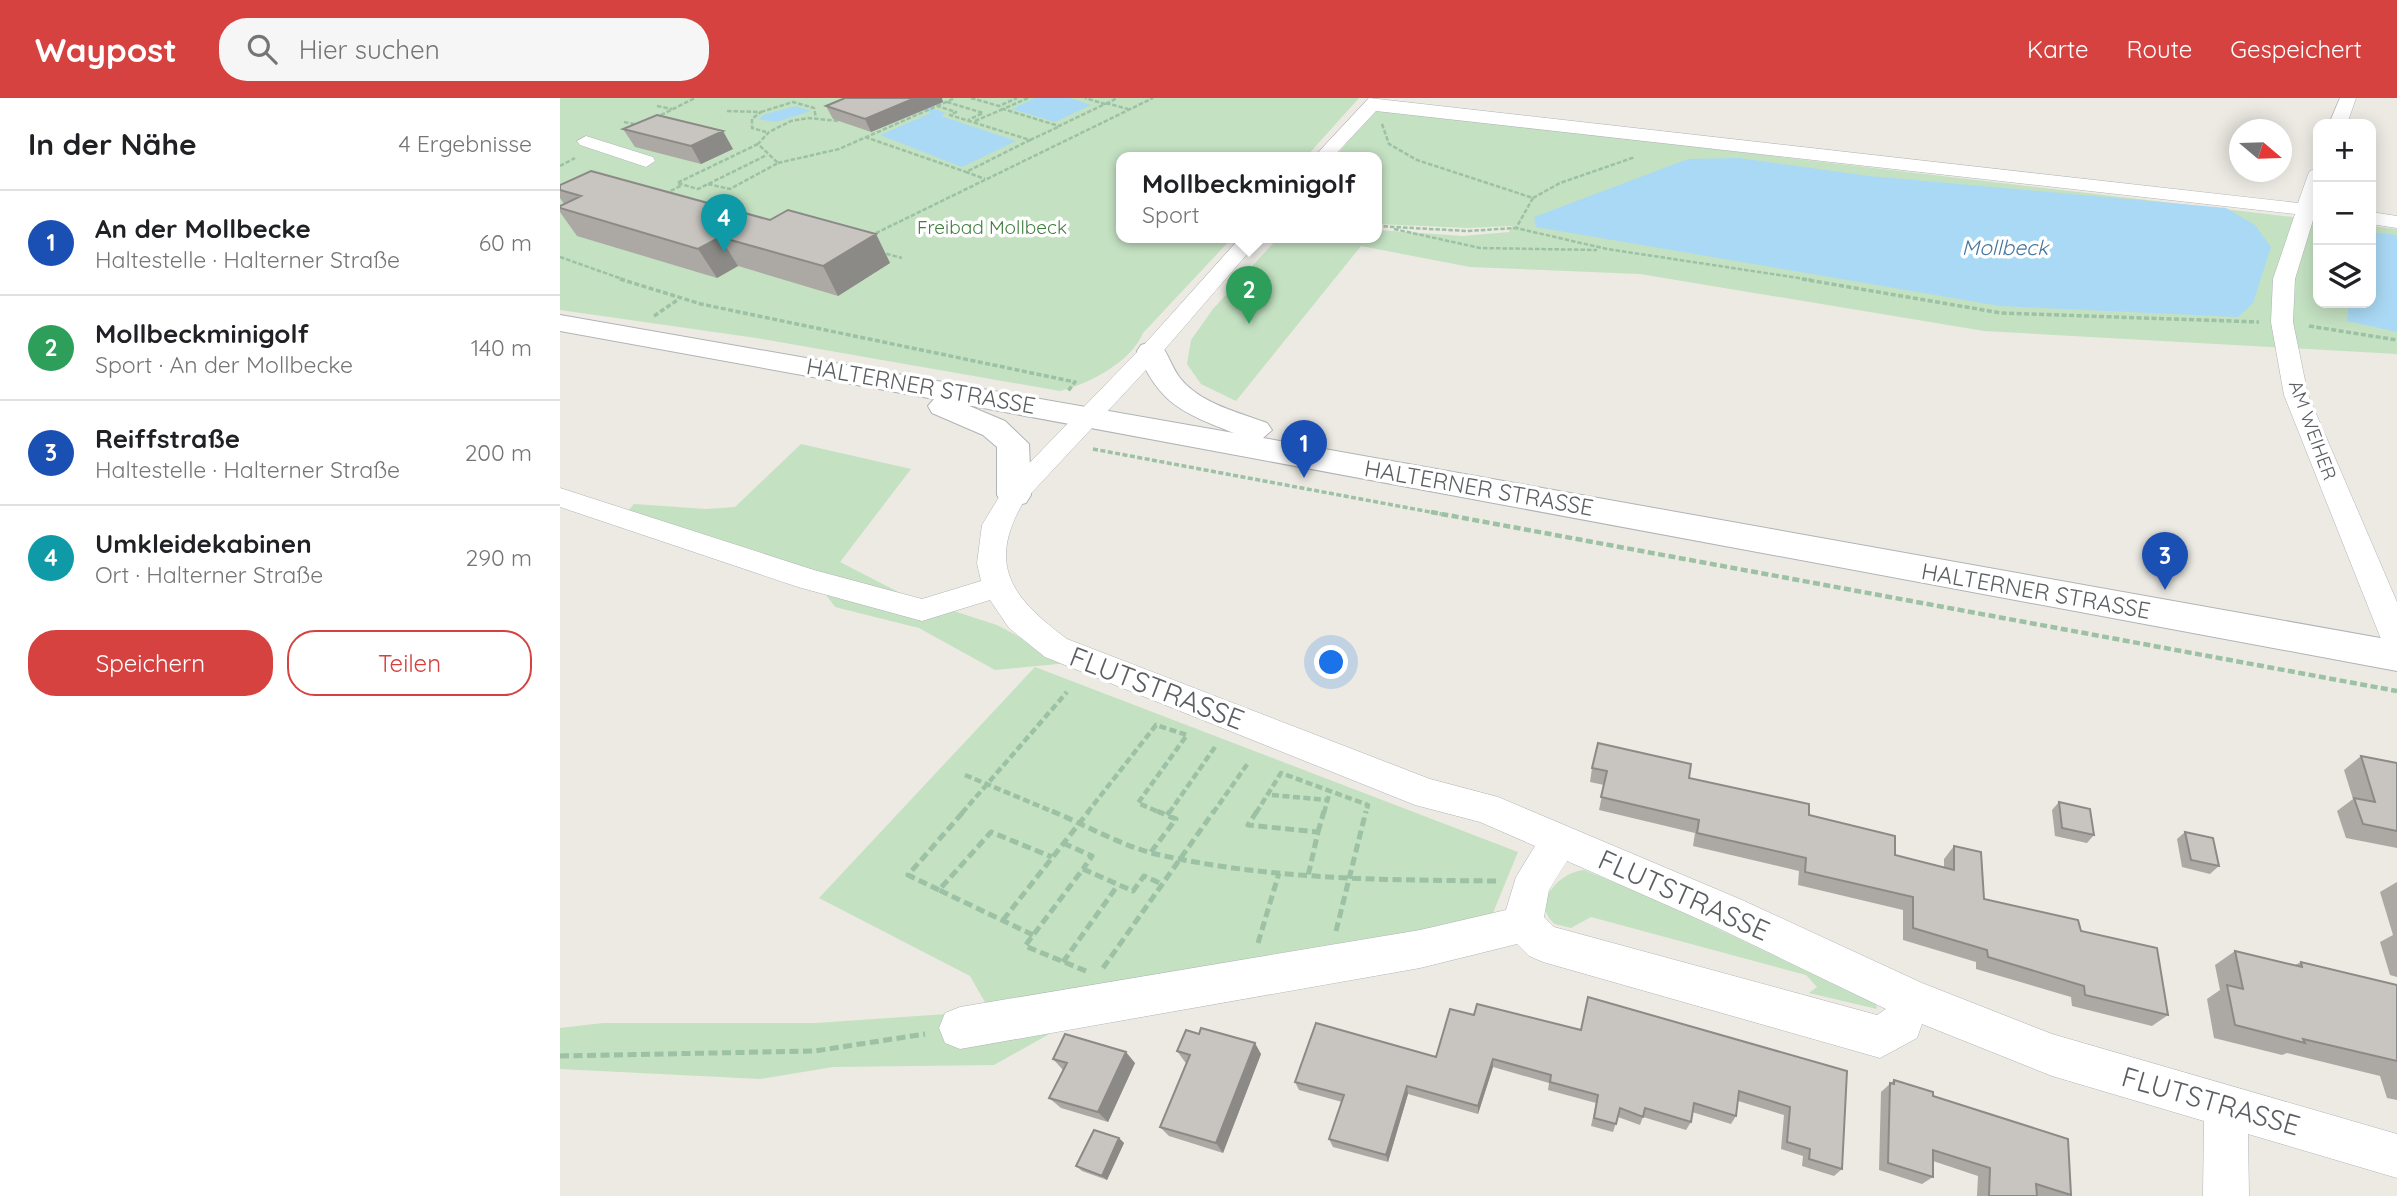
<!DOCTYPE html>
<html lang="de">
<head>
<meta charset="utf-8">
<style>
	:root { --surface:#fff; --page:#f6f6f6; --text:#202124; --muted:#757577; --line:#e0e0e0; --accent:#d54240 }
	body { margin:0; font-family:Quicksand,sans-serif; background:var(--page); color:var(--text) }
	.controls { position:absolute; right:21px; top:21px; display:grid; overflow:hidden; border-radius:14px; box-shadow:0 4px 18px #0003 }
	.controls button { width:63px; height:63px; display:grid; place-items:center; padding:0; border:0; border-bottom:2px solid var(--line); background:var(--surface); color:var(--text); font:35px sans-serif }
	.compass { position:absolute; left:1669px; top:21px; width:63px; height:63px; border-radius:50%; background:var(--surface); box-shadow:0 4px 18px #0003; rotate:109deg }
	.you { position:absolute; left:772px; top:565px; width:24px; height:24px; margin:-18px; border:5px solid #fff; border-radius:50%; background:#1a73e8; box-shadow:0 0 0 10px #1a73e833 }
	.badge { display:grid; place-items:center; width:46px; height:46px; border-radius:50%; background:var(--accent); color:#fff; font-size:23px; font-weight:700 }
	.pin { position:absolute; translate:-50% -58px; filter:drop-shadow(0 2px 4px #0008) }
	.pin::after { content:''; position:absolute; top:37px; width:24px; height:21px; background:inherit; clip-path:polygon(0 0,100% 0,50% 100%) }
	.popup { position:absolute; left:556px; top:54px; width:266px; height:91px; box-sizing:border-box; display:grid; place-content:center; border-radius:14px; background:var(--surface); filter:drop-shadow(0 2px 5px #0005); font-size:23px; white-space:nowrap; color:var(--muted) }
	.popup b { font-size:26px; color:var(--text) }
	.popup::after { content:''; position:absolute; left:50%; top:100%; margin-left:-14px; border:14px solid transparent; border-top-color:var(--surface) }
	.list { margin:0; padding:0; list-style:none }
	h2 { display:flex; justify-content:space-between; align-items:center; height:91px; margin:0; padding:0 28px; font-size:30px }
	h2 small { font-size:23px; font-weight:400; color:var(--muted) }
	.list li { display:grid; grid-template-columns:46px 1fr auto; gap:21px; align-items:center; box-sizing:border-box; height:105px; padding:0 28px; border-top:2px solid var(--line) }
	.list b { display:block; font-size:26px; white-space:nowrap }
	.list p { margin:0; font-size:23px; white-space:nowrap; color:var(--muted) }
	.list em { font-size:23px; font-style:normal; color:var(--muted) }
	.actions { display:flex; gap:14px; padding:21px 28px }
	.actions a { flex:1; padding:16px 0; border:2px solid var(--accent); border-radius:28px; text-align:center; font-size:24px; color:var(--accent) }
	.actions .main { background:var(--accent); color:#fff }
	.icon { flex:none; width:38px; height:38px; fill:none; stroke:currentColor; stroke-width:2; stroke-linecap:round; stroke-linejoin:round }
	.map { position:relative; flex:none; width:1837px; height:1098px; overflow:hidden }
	header { display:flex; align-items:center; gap:42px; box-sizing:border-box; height:98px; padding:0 35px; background:var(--accent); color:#fff }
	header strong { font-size:33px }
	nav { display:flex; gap:38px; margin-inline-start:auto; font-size:24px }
	.search { width:490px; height:63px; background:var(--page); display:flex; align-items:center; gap:18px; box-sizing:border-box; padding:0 24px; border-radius:28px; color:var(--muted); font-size:26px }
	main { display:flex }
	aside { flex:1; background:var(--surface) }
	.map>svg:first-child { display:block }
	.green { fill:#c4e1c2 }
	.water { fill:#aad9f5 }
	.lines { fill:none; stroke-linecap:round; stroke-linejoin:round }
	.street-casing { stroke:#b0b4b7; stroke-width:1 }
	.secondary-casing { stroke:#b0b3b7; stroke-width:2 }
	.path-far3 { stroke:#9cc1a4; stroke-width:2.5; stroke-dasharray:4.5 2; stroke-linecap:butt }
	.path-far2 { stroke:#9cc1a4; stroke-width:3.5; stroke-dasharray:5 2.5; stroke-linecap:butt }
	.path-far1 { stroke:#9cc1a4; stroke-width:4.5; stroke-dasharray:7 3.5; stroke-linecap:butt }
	.path { stroke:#9cc1a4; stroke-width:5; stroke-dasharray:9 4.5; stroke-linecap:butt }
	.street { fill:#fff; fill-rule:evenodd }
	.secondary { fill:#fff; fill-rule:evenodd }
	.wall { fill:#aca9a5 }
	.shaded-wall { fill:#8c8a86 }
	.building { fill:#c8c5c0; stroke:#8c8a86; stroke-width:2 }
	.labels { text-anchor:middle; stroke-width:7; stroke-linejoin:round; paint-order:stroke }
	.far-park-label { font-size:19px; fill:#3f7e3e; stroke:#fff }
	.far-street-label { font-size:19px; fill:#5b5f62; stroke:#fff }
	.far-water-label { font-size:21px; font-style:italic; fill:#47769c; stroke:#fff }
	.street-label { font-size:23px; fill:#5b5f62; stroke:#fff }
	.near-street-label { font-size:28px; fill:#5b5f62; stroke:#fff }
</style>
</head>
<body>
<header>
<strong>Waypost</strong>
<div class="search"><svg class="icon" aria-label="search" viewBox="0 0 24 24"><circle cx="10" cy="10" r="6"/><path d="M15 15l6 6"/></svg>Hier suchen</div>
<nav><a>Karte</a><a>Route</a><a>Gespeichert</a></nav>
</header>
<main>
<aside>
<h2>In der Nähe<small>4 Ergebnisse</small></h2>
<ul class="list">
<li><span class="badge" style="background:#1a4fb4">1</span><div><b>An der Mollbecke</b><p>Haltestelle · Halterner Straße</p></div><em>60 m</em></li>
<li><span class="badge" style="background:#2e9e5b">2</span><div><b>Mollbeckminigolf</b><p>Sport · An der Mollbecke</p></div><em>140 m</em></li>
<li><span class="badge" style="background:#1a4fb4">3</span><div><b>Reiffstraße</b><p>Haltestelle · Halterner Straße</p></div><em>200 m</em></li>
<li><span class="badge" style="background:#0f9aa8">4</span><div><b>Umkleidekabinen</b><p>Ort · Halterner Straße</p></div><em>290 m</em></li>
</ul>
<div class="actions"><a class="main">Speichern</a><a>Teilen</a></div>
</aside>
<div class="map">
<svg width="1837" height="1098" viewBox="0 0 1837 1098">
	<rect width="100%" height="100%" fill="#eceae3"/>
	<path class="green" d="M 0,0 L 799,0 L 745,60 L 561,60 L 561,140 L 672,140 L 583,235 C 571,264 529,286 500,293 L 196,240 L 0,212 Z
		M 812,11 L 1758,122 L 1758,205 L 1811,205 L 1811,128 L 1837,131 L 1837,256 L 1424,233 L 1080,176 L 910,169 L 801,148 L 676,303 L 641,286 L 627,266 L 631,242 L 653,211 L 718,140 L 817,140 L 817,132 L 903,138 L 949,134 L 952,128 L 907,130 L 817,126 L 817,60 L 775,60 Z
		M 241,346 L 351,371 L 280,464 L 344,497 L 437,527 L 508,565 L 435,572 L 359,530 L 275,509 L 251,476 L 67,414 L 74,406 L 146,411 L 175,409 Z
		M 475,569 L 958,754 L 928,827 L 571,890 L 434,967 L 273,969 L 200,981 L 0,971 L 0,930 L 43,925 L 256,925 L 430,913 L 410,878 L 259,800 Z
		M 1024,772 L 1097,802 L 1316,906 L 1317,911 L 1249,895 L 1257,889 L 1246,877 L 1031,819 L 1011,830 L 995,826 C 970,806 999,774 1024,772 Z"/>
	<path class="water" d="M 475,0 L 510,0 L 531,7 L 495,24 L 452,11 Z
		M 363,7 L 386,15 L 381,18 L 456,43 L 402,69 L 320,37 L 371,15 L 358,10 Z
		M 236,8 L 251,13 L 216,24 L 198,21 L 205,16 Z
		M 1179,60 L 1309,78 L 1666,110 L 1695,127 L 1711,149 L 1693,205 L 1678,219 L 1440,208 L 976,129 L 974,119 L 1128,61 Z
		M 1811,134 L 1837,137 L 1837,234 L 1787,223 L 1789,205 L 1811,205 Z"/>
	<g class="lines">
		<defs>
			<path id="street" d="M 809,0 L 1738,105 L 1749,74 L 1758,68 L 1758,119 L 1754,119 L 1735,181 L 1733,224 L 1748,297 L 1837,504 L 1837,553 L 1826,549 L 1821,541 L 1724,297 L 1711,224 L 1713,181 L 1735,116 L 816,13 L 772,60 L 753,60 Z
				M 1780,0 L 1796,0 L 1787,26 L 1769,26 Z
				M 26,38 L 93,59 L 95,63 L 86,69 L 20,47 L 17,43 Z
				M 1811,114 L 1837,118 L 1837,130 L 1811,126 Z
				M 680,140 L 701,140 L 599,258 L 464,403 C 425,469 454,501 507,541 L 870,681 L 938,699 L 1182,802 L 1362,885 L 1492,936 L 1837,1036 L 1837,1080 L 1688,1036 L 1689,1098 L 1643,1098 L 1644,1023 L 1492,978 L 1362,926 L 1357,940 L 1320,960 L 983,864 L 969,858 L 957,846 L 860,870 L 400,951 L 385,945 L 379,930 L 385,915 L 400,909 L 860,832 L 946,812 L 956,779 L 975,748 L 920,724 L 855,707 L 485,559 L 449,530 L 430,502 L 362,523 L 238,489 L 0,409 L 0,390 L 254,472 L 362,501 L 421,483 L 417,465 L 422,427 L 444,391 L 583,248 ZM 1007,763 L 1154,828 L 1326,911 L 1317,917 L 994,829 L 984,819 L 989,792 Z"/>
			<path id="secondary" d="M 0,217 L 674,335 C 623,315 599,306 577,253 L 581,247 L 591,244 L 601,247 C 609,257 612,270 620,280 C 641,306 678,314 707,325 L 712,332 L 703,340 L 1837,543 L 1837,573 L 407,307 L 445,323 L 469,346 L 471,397 L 466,405 L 454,408 L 442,405 L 437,397 L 437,349 L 423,337 L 372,315 L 368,308 L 374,301 L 0,233 Z"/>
		</defs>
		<use href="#street" class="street-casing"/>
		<use href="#secondary" class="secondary-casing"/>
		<path class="path-far3" d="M 411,0 L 439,8 L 457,0
			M 468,0 L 443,11 L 499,28 L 545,6 L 525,0
			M 387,4 L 423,15 L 408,22
			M 546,5 L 568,11
			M 546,6 L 557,0
			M 97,8 L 112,11
			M 377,8 L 395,0
			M 167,13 L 201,14 L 192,21 L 192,30 L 206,34
			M 201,14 L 233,4 L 254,10 L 256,20
			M 95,20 L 135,0
			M 415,23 L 443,11
			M 64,24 L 79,27
			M 822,26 L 829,46 L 857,62 L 973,100 L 956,130 L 1047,151 L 1252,182
			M 305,39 L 406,74
			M 470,42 L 498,29
			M 198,46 L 117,85 L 138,91 L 207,57
			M 218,65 L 279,51 L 377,8 L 396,14 L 390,17 L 470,42 L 406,74 L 425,81
			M 0,68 L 15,60
			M 148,86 L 170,91 L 218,65 L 198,46 L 209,34 L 231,23 L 248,20 L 278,23
			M 105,96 L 122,87
			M 973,100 L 1000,85 L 1075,59
			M 817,128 L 907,133 L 956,130
			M 834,131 L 920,150 L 1037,152
			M 310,138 L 593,0
			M 320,154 L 342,160
			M 0,159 L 65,182"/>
		<path class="path-far2" d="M 60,181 L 141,206 L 515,284 L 508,293
			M 1242,181 L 1441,215 L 1699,224
			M 94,218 L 119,201
			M 1749,228 L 1837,242
			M 533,351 L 881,416"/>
		<path class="path-far1" d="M 871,414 L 1837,593
			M 405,677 L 496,715
			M 712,697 L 767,702
			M 402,715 L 507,594
			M 527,715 L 596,627 L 627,637 L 578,705 L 601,715
			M 609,715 L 655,649
			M 653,715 L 688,665
			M 696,715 L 721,675 L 808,707 L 806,715
			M 764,715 L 770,693"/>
		<path class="path" d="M 492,713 C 525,727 566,750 600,757 C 712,782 827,782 940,783
			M 697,713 L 688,727 L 758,734 L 748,778
			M 607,717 L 610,713
			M 758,734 L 764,713
			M 503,745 L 532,758 L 523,771
			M 591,754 L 616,721 L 597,713
			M 379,792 L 348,777 L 404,713
			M 443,822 L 529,713
			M 776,833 L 806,713
			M 473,837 L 379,792 L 431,734 L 492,759
			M 698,845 L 719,775
			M 503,864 L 558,787
			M 543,870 L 654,713
			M 526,873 L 465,848 L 523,771 L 573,793 L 584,778 L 602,786
			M 0,958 L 255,953 L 365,936"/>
		<use href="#street" class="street"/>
		<use href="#secondary" class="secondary"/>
	</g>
	<path class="wall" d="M 383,4 L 311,34 L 273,21 L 266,8 Z
		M 63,31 L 173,51 L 141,66 L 75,49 Z
		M 0,87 L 210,122 L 316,136 L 330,165 L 278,198 L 178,168 L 157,180 L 17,138 L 0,114 L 0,108 L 4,106 L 0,100 Z
		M 1801,658 L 1837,665 L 1837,750 L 1786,740 L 1777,713 L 1793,701 L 1784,672 Z
		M 1032,670 L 1129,680 L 1249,717 L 1335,757 L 1384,769 L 1384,761 L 1394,748 L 1424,801 L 1521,833 L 1608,917 L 1592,928 L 1512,908 L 1511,899 L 1416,871 L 1416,864 L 1343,842 L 1343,812 L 1238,787 L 1239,773 L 1133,748 L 1135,735 L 1039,712 L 1044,687 L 1030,684 Z
		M 1499,704 L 1534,737 L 1527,745 L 1495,738 L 1492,712 Z
		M 1625,734 L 1659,768 L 1650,776 L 1622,769 L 1617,741 Z
		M 1837,784 L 1837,879 L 1830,877 L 1820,844 L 1833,837 L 1820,794 Z
		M 1675,853 L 1735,867 L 1741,864 L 1837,887 L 1837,1002 L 1827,1000 L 1820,978 L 1727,955 L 1722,957 L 1654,940 L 1647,901 L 1660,892 L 1655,867 Z
		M 914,917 L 1021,932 L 1287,973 L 1282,1071 L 1274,1078 L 1242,1068 L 1243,1058 L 1221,1051 L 1224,1017 L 1178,1003 L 1176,1018 L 1171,1026 L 1132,1014 L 1131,1024 L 1126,1032 L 1083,1019 L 1080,1027 L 1058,1019 L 1053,1034 L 1031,1028 L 1036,1005 L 988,992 L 989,985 L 933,969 L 918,1016 L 848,996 L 828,1064 L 773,1049 L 769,1041 L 782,1004 L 739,992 L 735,984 L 876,959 Z
		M 617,953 L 701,956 L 663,1055 L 609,1038 L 600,1029 L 626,965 L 625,964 Z
		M 493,961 L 575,965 L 548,1024 L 501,1010 L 489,1000 L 503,972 Z
		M 1334,982 L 1373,998 L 1511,1097 L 1509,1098 L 1417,1098 L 1418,1078 L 1373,1063 L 1373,1079 L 1362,1086 L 1319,1072 L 1321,994 Z
		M 559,1040 L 564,1045 L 547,1082 L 522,1073 L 516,1068 Z"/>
	<path class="shaded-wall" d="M 355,0 L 382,0 L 383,4 L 311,34 L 305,21 Z
		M 163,33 L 173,51 L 141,66 L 131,48 Z
		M 316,136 L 330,165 L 278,198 L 263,168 Z
		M 160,139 L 178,168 L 157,180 L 138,151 Z
		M 695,945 L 701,956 L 663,1055 L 656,1045 Z
		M 566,954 L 575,965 L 548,1024 L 538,1014 Z
		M 933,961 L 933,969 L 918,1016 L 918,1008 Z
		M 847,988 L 848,996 L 828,1064 L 826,1057 Z
		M 559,1040 L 564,1045 L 547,1082 L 542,1078 Z"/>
	<path class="building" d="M 285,0 L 355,0 L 305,21 L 266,8 Z
		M 97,17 L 163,33 L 131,48 L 63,31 Z
		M 31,73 L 210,122 L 228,112 L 316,136 L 263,168 L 160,139 L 138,151 L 0,110 L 0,108 L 21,98 L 0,92 L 0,87 Z
		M 1038,645 L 1131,666 L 1129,680 L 1249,706 L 1249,717 L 1335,738 L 1335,757 L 1394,772 L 1394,748 L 1421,754 L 1424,801 L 1518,822 L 1521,833 L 1597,850 L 1608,917 L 1525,897 L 1524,888 L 1428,859 L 1427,852 L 1353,830 L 1353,799 L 1245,774 L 1246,760 L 1137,735 L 1139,722 L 1041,699 L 1047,673 L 1032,670 Z
		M 1801,658 L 1837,665 L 1837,733 L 1803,726 L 1794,700 L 1815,704 Z
		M 1499,704 L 1530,711 L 1534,737 L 1502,730 Z
		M 1625,734 L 1653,740 L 1659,768 L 1631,762 Z
		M 1675,853 L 1742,869 L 1741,864 L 1837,887 L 1837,963 L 1743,941 L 1745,945 L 1675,927 L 1667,887 L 1683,891 Z
		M 1028,899 L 1287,973 L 1282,1071 L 1249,1061 L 1250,1051 L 1227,1044 L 1230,1009 L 1179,993 L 1176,1018 L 1134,1005 L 1131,1024 L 1085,1010 L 1083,1019 L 1060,1010 L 1056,1026 L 1034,1020 L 1038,997 L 990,984 L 991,977 L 933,961 L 918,1008 L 847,988 L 826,1057 L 769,1041 L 784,997 L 735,984 L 756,925 L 876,959 L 890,911 L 914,917 L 917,906 L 1021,932 Z
		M 641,930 L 695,945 L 656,1045 L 600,1029 L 630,957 L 617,953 L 626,932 L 639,936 Z
		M 505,936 L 566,954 L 538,1014 L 489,1000 L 507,965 L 493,961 Z
		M 1334,982 L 1373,994 L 1373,998 L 1508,1041 L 1511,1097 L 1476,1086 L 1477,1098 L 1429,1098 L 1430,1070 L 1373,1052 L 1373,1079 L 1328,1065 L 1330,985 L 1334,986 Z
		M 534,1032 L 559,1040 L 542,1078 L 516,1068 Z"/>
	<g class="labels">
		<g class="far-park-label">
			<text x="432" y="136">Freibad Mollbeck</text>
		</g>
		<g class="far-street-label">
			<text transform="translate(1753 332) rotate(70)" y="7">AM WEIHER</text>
		</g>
		<g class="far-water-label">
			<text x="1445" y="157">Mollbeck</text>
		</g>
		<g class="street-label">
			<text transform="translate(361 288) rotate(10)" y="8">HALTERNER STRASSE</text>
			<text transform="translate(919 390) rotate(10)" y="8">HALTERNER STRASSE</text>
			<text transform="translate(1476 493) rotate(10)" y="8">HALTERNER STRASSE</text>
		</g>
		<g class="near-street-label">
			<text transform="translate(597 590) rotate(21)" y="10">FLUTSTRASSE</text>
			<text transform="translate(1124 797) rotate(24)" y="10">FLUTSTRASSE</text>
			<text transform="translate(1651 1003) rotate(16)" y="10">FLUTSTRASSE</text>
		</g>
	</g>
</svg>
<div class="controls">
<button>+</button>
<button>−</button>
<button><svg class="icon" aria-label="layers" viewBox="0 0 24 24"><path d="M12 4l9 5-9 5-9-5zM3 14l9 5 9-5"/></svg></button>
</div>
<svg class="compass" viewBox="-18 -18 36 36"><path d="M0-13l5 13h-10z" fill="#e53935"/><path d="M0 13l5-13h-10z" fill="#757577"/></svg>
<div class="you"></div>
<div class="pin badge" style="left:744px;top:380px;background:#1a4fb4">1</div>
<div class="pin badge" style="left:689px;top:226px;background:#2e9e5b">2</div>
<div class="popup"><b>Mollbeckminigolf</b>Sport</div>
<div class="pin badge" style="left:1605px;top:492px;background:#1a4fb4">3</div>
<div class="pin badge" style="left:164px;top:154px;background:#0f9aa8">4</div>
</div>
</main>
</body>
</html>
